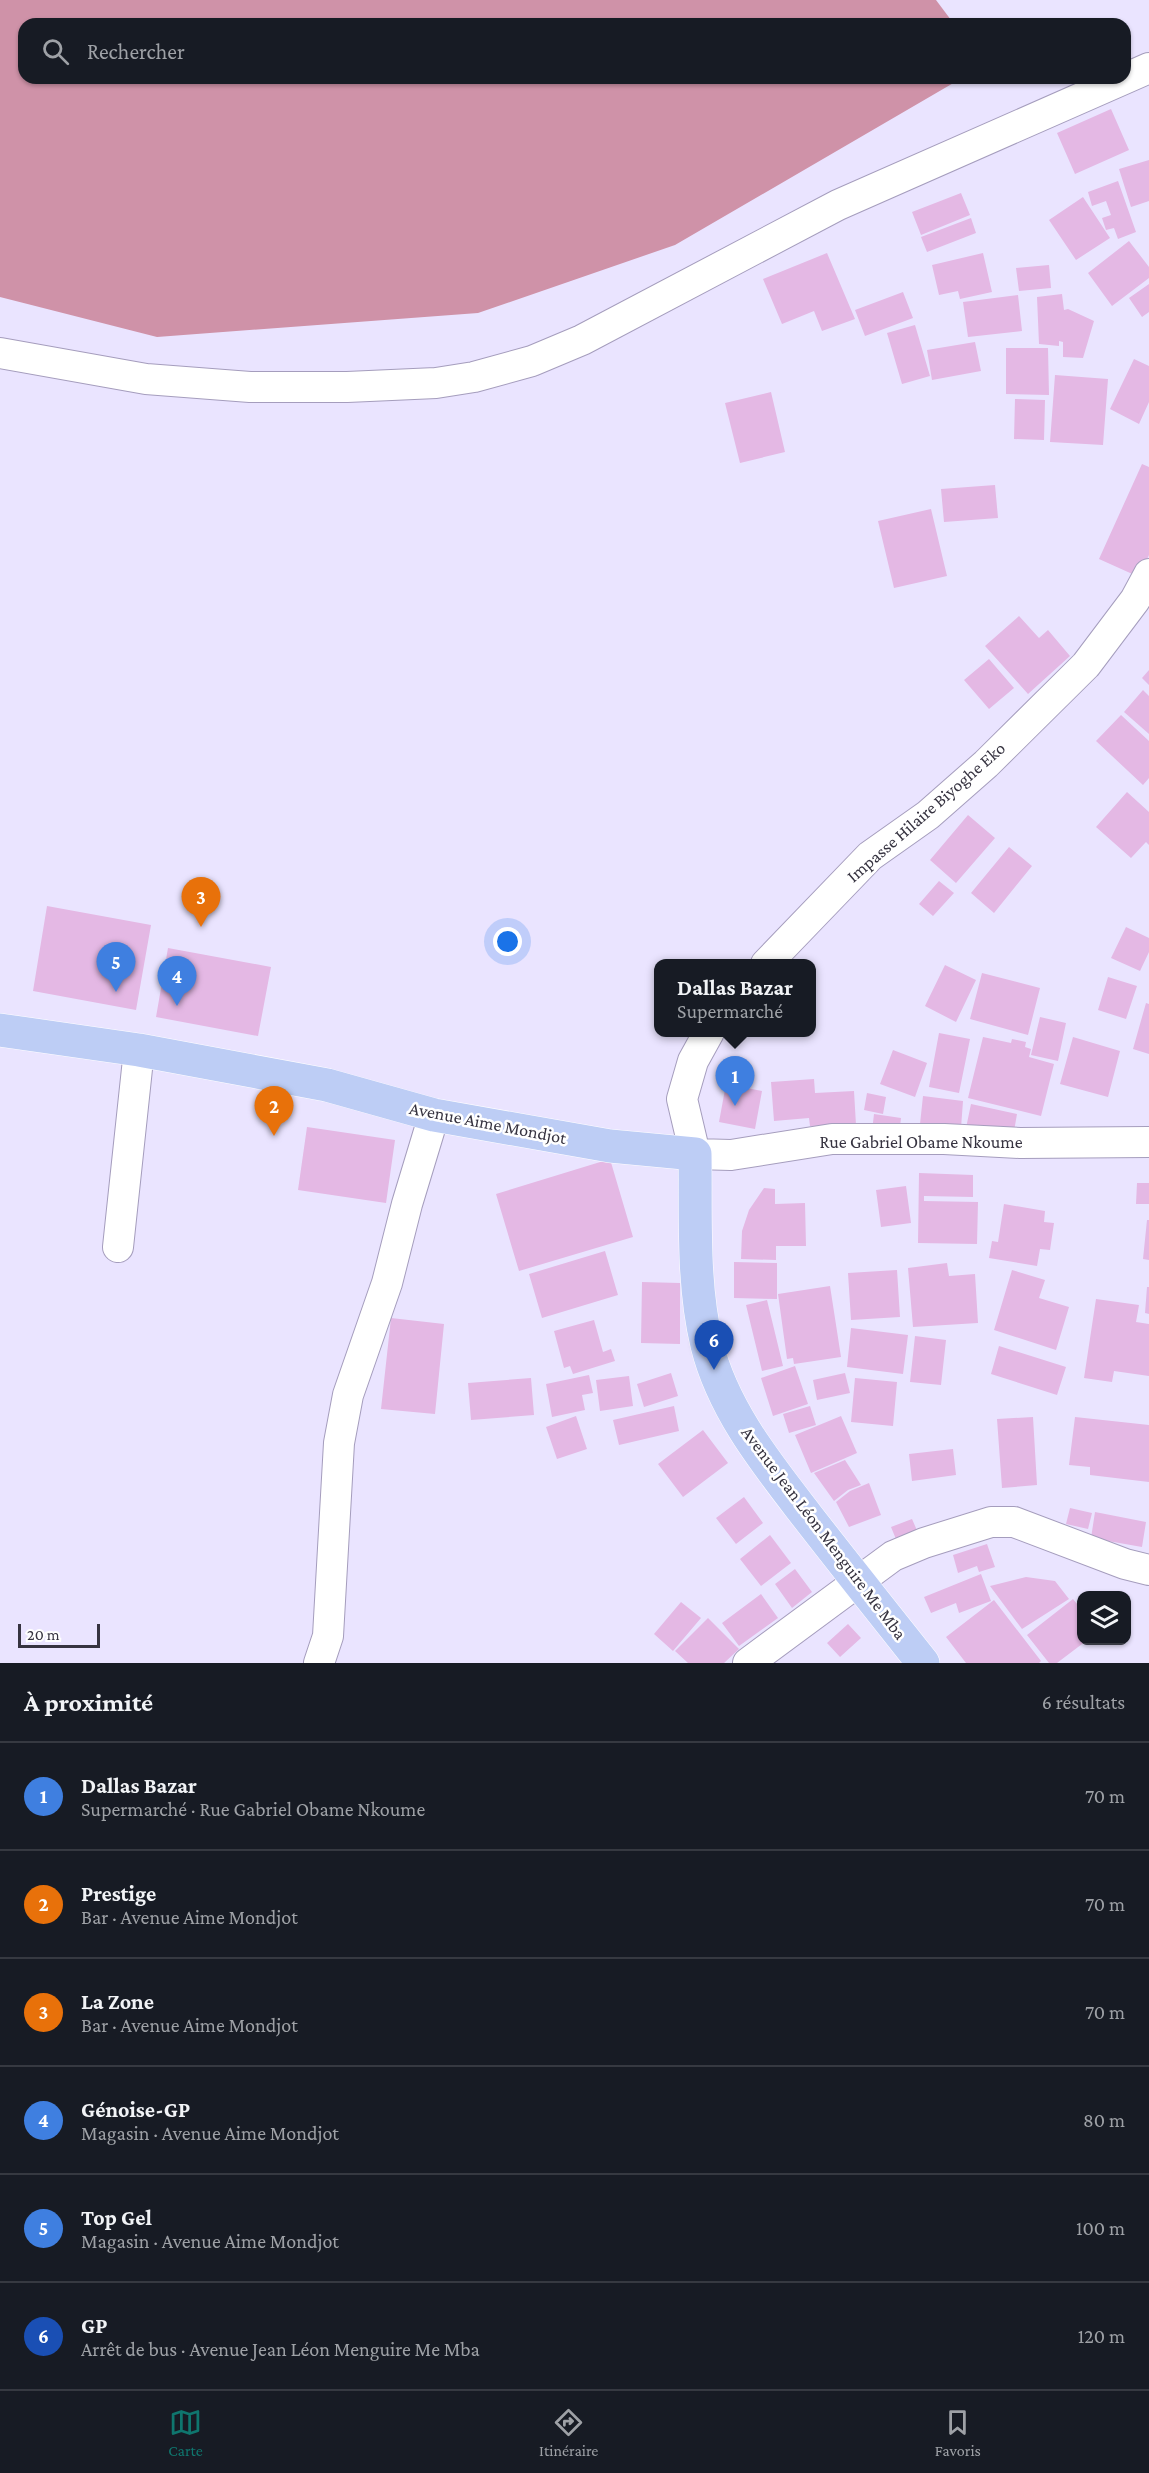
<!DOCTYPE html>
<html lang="fr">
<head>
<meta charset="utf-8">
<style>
	:root { --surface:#171b24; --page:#242831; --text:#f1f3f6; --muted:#9ea1a6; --line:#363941; --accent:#0f766e }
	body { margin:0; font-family:"Crimson Pro",serif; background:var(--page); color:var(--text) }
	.controls { position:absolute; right:18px; bottom:18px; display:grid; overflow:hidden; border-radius:12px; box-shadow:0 2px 4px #0004 }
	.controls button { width:54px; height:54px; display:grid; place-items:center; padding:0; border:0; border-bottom:2px solid var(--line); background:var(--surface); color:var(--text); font:30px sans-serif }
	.scale { position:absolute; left:18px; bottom:15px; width:82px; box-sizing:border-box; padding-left:6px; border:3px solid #363340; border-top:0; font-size:16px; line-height:21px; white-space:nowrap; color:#363340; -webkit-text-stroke:4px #fff; paint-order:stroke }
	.you { position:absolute; left:508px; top:942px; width:21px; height:21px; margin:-15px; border:4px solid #fff; border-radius:50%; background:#1a73e8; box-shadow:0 0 0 9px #1a73e833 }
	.badge { display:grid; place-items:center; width:39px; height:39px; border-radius:50%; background:var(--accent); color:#fff; font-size:20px; font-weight:700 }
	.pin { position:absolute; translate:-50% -50px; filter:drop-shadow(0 2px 3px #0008) }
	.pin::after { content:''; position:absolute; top:32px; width:21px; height:18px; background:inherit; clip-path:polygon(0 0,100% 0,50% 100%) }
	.popup { position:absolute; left:654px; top:959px; width:162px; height:78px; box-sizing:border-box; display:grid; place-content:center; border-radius:12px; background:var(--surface); filter:drop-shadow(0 2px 4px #0005); font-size:20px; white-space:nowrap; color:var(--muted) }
	.popup b { font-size:22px; color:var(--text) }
	.popup::after { content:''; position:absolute; left:50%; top:100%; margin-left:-12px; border:12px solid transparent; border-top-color:var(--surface) }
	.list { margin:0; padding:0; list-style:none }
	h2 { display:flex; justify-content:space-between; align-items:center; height:78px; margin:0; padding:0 24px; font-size:26px }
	h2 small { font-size:20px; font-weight:400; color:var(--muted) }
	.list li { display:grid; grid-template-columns:39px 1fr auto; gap:18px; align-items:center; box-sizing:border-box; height:108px; padding:0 24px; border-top:2px solid var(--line) }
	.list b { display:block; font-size:22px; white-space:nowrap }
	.list p { margin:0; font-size:20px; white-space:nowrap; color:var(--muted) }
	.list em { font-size:20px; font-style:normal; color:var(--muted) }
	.icon { flex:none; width:33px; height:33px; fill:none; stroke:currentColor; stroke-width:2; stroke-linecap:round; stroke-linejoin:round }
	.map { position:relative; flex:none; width:1149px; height:1663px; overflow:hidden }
	.search { position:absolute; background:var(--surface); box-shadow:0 2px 4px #0004; left:18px; right:18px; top:18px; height:66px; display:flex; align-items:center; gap:15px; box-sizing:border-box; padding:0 21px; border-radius:18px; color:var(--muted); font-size:22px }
	.sheet { height:726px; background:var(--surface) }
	nav { display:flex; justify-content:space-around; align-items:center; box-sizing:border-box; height:84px; border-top:2px solid var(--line); background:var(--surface); font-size:16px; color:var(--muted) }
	nav a { display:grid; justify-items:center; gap:3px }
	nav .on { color:var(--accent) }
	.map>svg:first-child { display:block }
	.forest { fill:#cf92a8 }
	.building { fill:#e4b8e4 }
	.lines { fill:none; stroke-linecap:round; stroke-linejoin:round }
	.minor-casing { stroke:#a59dbd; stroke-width:32 }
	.major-casing { stroke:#fff; stroke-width:34 }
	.minor { stroke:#fff; stroke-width:30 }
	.major { stroke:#bdcdf5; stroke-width:33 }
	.labels { text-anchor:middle; stroke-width:5; stroke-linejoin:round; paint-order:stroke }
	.street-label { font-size:18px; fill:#363340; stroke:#fff }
</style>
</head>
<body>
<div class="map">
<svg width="1149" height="1663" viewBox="0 0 1149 1663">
	<rect width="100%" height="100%" fill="#eae4ff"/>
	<path class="forest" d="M 0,0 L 936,0 L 954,24 L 24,24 L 24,78 L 962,78 L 675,245 L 478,313 L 157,337 L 0,297 Z"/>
	<path class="building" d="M 1111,109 L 1129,150 L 1075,174 L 1057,133 Z
		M 1149,160 L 1149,201 L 1131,207 L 1119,169 Z
		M 1118,181 L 1136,232 L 1118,239 L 1114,228 L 1106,230 L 1102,218 L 1111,215 L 1106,201 L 1092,206 L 1088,192 Z
		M 961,193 L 970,215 L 921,235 L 912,212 Z
		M 1083,197 L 1110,238 L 1076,260 L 1049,220 Z
		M 971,218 L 976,233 L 927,252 L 921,237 Z
		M 1129,241 L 1149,267 L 1149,278 L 1112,306 L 1088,273 Z
		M 827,253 L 855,319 L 822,331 L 814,311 L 782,324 L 763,279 Z
		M 983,253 L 992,292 L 960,299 L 958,291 L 939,295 L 932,265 Z
		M 1049,265 L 1051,288 L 1019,291 L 1016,268 Z
		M 1149,284 L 1149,312 L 1142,317 L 1129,298 Z
		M 903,292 L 913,318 L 865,336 L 855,310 Z
		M 1062,294 L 1064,310 L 1068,309 L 1094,321 L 1083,358 L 1063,357 L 1063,342 L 1059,341 L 1059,346 L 1039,344 L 1037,297 Z
		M 1018,295 L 1022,331 L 968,337 L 963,302 Z
		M 915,325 L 930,376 L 902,384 L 887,333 Z
		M 975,342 L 981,371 L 932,380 L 927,350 Z
		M 1006,348 L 1048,348 L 1049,395 L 1006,394 Z
		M 1134,359 L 1149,366 L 1149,402 L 1139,424 L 1110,409 Z
		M 1055,375 L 1108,379 L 1103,445 L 1050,442 Z
		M 771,392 L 785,452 L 740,463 L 725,403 Z
		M 1015,399 L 1045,400 L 1044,440 L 1014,439 Z
		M 1142,464 L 1149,467 L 1149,555 L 1139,577 L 1099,559 Z
		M 995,485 L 998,518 L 944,522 L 941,489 Z
		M 931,509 L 947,576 L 894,588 L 878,521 Z
		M 1019,616 L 1039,638 L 1048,630 L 1070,656 L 1028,694 L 985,646 Z
		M 989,659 L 1014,688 L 989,709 L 964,680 Z
		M 1149,670 L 1149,685 L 1142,678 Z
		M 1143,690 L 1149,696 L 1149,734 L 1124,712 Z
		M 1121,715 L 1149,741 L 1149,778 L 1143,785 L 1096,741 Z
		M 1127,792 L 1149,812 L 1149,845 L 1146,842 L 1131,858 L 1096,827 Z
		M 968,815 L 995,838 L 956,883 L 930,860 Z
		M 1009,847 L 1032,866 L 994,913 L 971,893 Z
		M 939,881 L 954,893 L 933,916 L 919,904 Z
		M 47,906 L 151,925 L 136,1010 L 33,991 Z
		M 1126,927 L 1149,938 L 1149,952 L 1140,971 L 1111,958 Z
		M 168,948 L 271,967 L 258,1036 L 156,1017 Z
		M 945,965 L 976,980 L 956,1022 L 925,1006 Z
		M 982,973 L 1040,988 L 1028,1035 L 970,1019 Z
		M 1108,977 L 1137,986 L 1126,1019 L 1098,1010 Z
		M 1146,1003 L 1149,1004 L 1149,1054 L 1133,1049 Z
		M 1040,1017 L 1066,1023 L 1058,1061 L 1031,1055 Z
		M 939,1033 L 970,1039 L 959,1093 L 929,1087 Z
		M 983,1037 L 1011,1043 L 1012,1039 L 1026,1042 L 1025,1047 L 1031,1049 L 1029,1057 L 1054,1064 L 1041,1116 L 968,1098 Z
		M 1073,1037 L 1120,1051 L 1108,1097 L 1060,1084 Z
		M 893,1050 L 927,1063 L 915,1097 L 880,1084 Z
		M 814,1079 L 815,1093 L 854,1091 L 856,1125 L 810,1126 L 809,1118 L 774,1121 L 771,1082 Z
		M 726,1084 L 762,1091 L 755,1129 L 719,1122 Z
		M 867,1093 L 886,1097 L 883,1114 L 864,1110 Z
		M 923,1096 L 963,1101 L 961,1128 L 920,1124 Z
		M 971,1104 L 1017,1114 L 1013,1137 L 966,1128 Z
		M 874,1114 L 901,1118 L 899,1135 L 872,1131 Z
		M 307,1127 L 395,1140 L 386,1203 L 298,1190 Z
		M 610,1159 L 633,1237 L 519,1271 L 496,1194 Z
		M 919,1173 L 973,1175 L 973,1197 L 924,1196 L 924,1201 L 978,1202 L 977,1244 L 918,1243 Z
		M 1137,1183 L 1149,1183 L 1149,1204 L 1136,1204 Z
		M 906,1186 L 911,1223 L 881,1227 L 876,1190 Z
		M 764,1188 L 775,1189 L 775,1204 L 805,1203 L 806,1246 L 776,1246 L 776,1260 L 741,1259 L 742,1231 L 749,1210 Z
		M 1004,1204 L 1045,1211 L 1044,1222 L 1054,1223 L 1050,1250 L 1040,1249 L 1037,1266 L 989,1258 L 992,1241 L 998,1242 Z
		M 1147,1220 L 1149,1220 L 1149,1260 L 1143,1259 Z
		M 605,1251 L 618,1295 L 542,1318 L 529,1274 Z
		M 734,1262 L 777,1263 L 777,1299 L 734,1298 Z
		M 947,1263 L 949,1276 L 975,1274 L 978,1323 L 913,1327 L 908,1268 Z
		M 897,1270 L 900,1317 L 851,1320 L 848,1273 Z
		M 1012,1270 L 1045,1280 L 1039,1298 L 1069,1307 L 1056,1350 L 994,1330 Z
		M 642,1282 L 680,1283 L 680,1344 L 641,1343 Z
		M 830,1286 L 841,1357 L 794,1364 L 793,1358 L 787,1359 L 778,1294 Z
		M 1147,1287 L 1149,1287 L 1149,1314 L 1145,1313 Z
		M 1096,1299 L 1139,1305 L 1136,1322 L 1149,1324 L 1149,1376 L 1114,1371 L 1112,1382 L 1084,1378 Z
		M 767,1300 L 783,1366 L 762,1371 L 746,1305 Z
		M 391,1318 L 444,1324 L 435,1414 L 381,1409 Z
		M 594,1320 L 603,1352 L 611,1349 L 615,1361 L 573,1374 L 570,1366 L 564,1368 L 554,1331 Z
		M 851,1328 L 908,1335 L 903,1374 L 847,1367 Z
		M 915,1336 L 946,1340 L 941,1385 L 910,1382 Z
		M 999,1346 L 1066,1367 L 1057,1395 L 991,1374 Z
		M 795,1366 L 808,1404 L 773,1416 L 761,1378 Z
		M 671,1373 L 678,1396 L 644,1407 L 637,1384 Z
		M 845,1373 L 850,1393 L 817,1400 L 813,1380 Z
		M 589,1375 L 593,1393 L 582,1395 L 585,1410 L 552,1417 L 546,1384 Z
		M 629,1376 L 633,1406 L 600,1411 L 596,1380 Z
		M 531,1378 L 534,1415 L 471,1420 L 468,1383 Z
		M 855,1378 L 897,1382 L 893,1426 L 851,1422 Z
		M 674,1406 L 679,1431 L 619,1445 L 613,1420 Z
		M 810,1406 L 816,1425 L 789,1433 L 783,1414 Z
		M 576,1416 L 587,1449 L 557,1459 L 546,1427 Z
		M 841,1416 L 857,1453 L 811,1473 L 795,1435 Z
		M 1033,1417 L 1037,1485 L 1002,1488 L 997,1419 Z
		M 1075,1417 L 1149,1425 L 1149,1482 L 1090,1475 L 1090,1467 L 1069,1465 Z
		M 703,1430 L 728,1463 L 683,1497 L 658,1464 Z
		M 953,1449 L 956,1475 L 912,1481 L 909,1454 Z
		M 845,1460 L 861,1485 L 848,1490 L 834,1501 L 814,1473 Z
		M 869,1483 L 881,1515 L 849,1527 L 836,1502 L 850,1491 Z
		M 744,1497 L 763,1523 L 736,1544 L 716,1518 Z
		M 1070,1508 L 1092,1513 L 1088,1529 L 1066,1524 Z
		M 1095,1512 L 1146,1522 L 1142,1547 L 1091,1538 Z
		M 912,1519 L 919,1535 L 898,1544 L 891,1527 Z
		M 770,1535 L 791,1563 L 761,1586 L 740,1559 Z
		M 987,1544 L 995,1567 L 979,1572 L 977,1566 L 958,1573 L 953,1555 Z
		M 795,1569 L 812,1592 L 792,1608 L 775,1584 Z
		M 981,1574 L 991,1601 L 959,1613 L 956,1603 L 931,1613 L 924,1597 Z
		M 1026,1577 L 1055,1581 L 1069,1599 L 1022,1629 L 990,1586 Z
		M 761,1594 L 778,1618 L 739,1646 L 722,1623 Z
		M 1073,1599 L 1082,1610 L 1082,1641 L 1086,1641 L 1057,1663 L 1049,1663 L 1027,1635 Z
		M 994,1600 L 1041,1661 L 1039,1663 L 966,1663 L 946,1637 Z
		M 681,1602 L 701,1618 L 673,1651 L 654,1634 Z
		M 708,1618 L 739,1649 L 724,1663 L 688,1663 L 675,1651 Z
		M 848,1624 L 861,1638 L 840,1657 L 827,1643 Z"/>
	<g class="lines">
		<defs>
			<path id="minor" d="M 0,353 L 146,379 L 250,387 L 347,387 L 436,383 L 474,377 L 532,361 L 582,340 L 838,205 L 1149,68
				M 766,964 L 870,856 L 928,815 L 986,764 L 1086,665 L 1135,600 L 1149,574
				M 709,1032 L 693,1061 L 682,1099 L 695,1154 L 731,1155 L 832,1139 L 944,1139 L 1020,1143 L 1149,1142
				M 118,1247 L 139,1050
				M 319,1663 L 328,1636 L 339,1443 L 348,1395 L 387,1283 L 407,1204 L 434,1115
				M 748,1663 L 893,1556 L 924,1543 L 991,1522 L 1014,1522 L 1125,1564 L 1149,1570"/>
			<path id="major" d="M 0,1030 L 139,1050 L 327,1085 L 434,1115 L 610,1146 L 695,1154 C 696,1217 692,1283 707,1345 C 723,1410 767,1464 807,1516 C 845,1565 884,1614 923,1663"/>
		</defs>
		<use href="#minor" class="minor-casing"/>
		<use href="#major" class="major-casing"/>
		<use href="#minor" class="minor"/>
		<use href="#major" class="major"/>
	</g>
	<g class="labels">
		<g class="street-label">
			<text transform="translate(926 812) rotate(-41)" y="6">Impasse Hilaire Biyoghe Eko</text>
			<text transform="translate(488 1123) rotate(11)" y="6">Avenue Aime Mondjot</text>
			<text x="921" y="1148">Rue Gabriel Obame Nkoume</text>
			<text transform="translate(824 1533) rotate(53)" y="6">Avenue Jean Léon Menguire Me Mba</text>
		</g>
	</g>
</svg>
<div class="controls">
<button><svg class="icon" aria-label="layers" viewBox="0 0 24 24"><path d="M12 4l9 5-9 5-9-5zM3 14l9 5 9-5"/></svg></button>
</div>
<div class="scale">20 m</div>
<div class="you"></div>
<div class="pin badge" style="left:735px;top:1106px;background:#3f7fe0">1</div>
<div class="popup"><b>Dallas Bazar</b>Supermarché</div>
<div class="pin badge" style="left:274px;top:1136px;background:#e8710a">2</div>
<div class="pin badge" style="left:201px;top:927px;background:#e8710a">3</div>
<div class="pin badge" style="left:177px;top:1006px;background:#3f7fe0">4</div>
<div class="pin badge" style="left:116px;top:992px;background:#3f7fe0">5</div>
<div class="pin badge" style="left:714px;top:1370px;background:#1a4fb4">6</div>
<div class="search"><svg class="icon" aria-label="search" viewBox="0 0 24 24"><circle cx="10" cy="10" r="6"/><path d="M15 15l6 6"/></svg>Rechercher</div>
</div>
<section class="sheet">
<h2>À proximité<small>6 résultats</small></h2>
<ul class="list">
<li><span class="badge" style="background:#3f7fe0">1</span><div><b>Dallas Bazar</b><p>Supermarché · Rue Gabriel Obame Nkoume</p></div><em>70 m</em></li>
<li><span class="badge" style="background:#e8710a">2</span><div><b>Prestige</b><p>Bar · Avenue Aime Mondjot</p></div><em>70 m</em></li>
<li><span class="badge" style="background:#e8710a">3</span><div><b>La Zone</b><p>Bar · Avenue Aime Mondjot</p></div><em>70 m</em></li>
<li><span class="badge" style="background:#3f7fe0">4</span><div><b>Génoise-GP</b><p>Magasin · Avenue Aime Mondjot</p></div><em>80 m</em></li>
<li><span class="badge" style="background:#3f7fe0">5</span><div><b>Top Gel</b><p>Magasin · Avenue Aime Mondjot</p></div><em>100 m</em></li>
<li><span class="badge" style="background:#1a4fb4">6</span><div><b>GP</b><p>Arrêt de bus · Avenue Jean Léon Menguire Me Mba</p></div><em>120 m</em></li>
</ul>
</section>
<nav>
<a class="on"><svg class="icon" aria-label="map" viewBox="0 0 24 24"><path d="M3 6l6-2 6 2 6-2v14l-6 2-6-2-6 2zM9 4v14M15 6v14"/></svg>Carte</a>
<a><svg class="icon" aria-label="directions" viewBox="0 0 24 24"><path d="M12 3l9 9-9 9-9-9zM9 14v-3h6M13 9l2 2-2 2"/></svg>Itinéraire</a>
<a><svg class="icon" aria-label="saved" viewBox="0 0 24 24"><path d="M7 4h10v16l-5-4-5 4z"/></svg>Favoris</a>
</nav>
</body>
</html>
